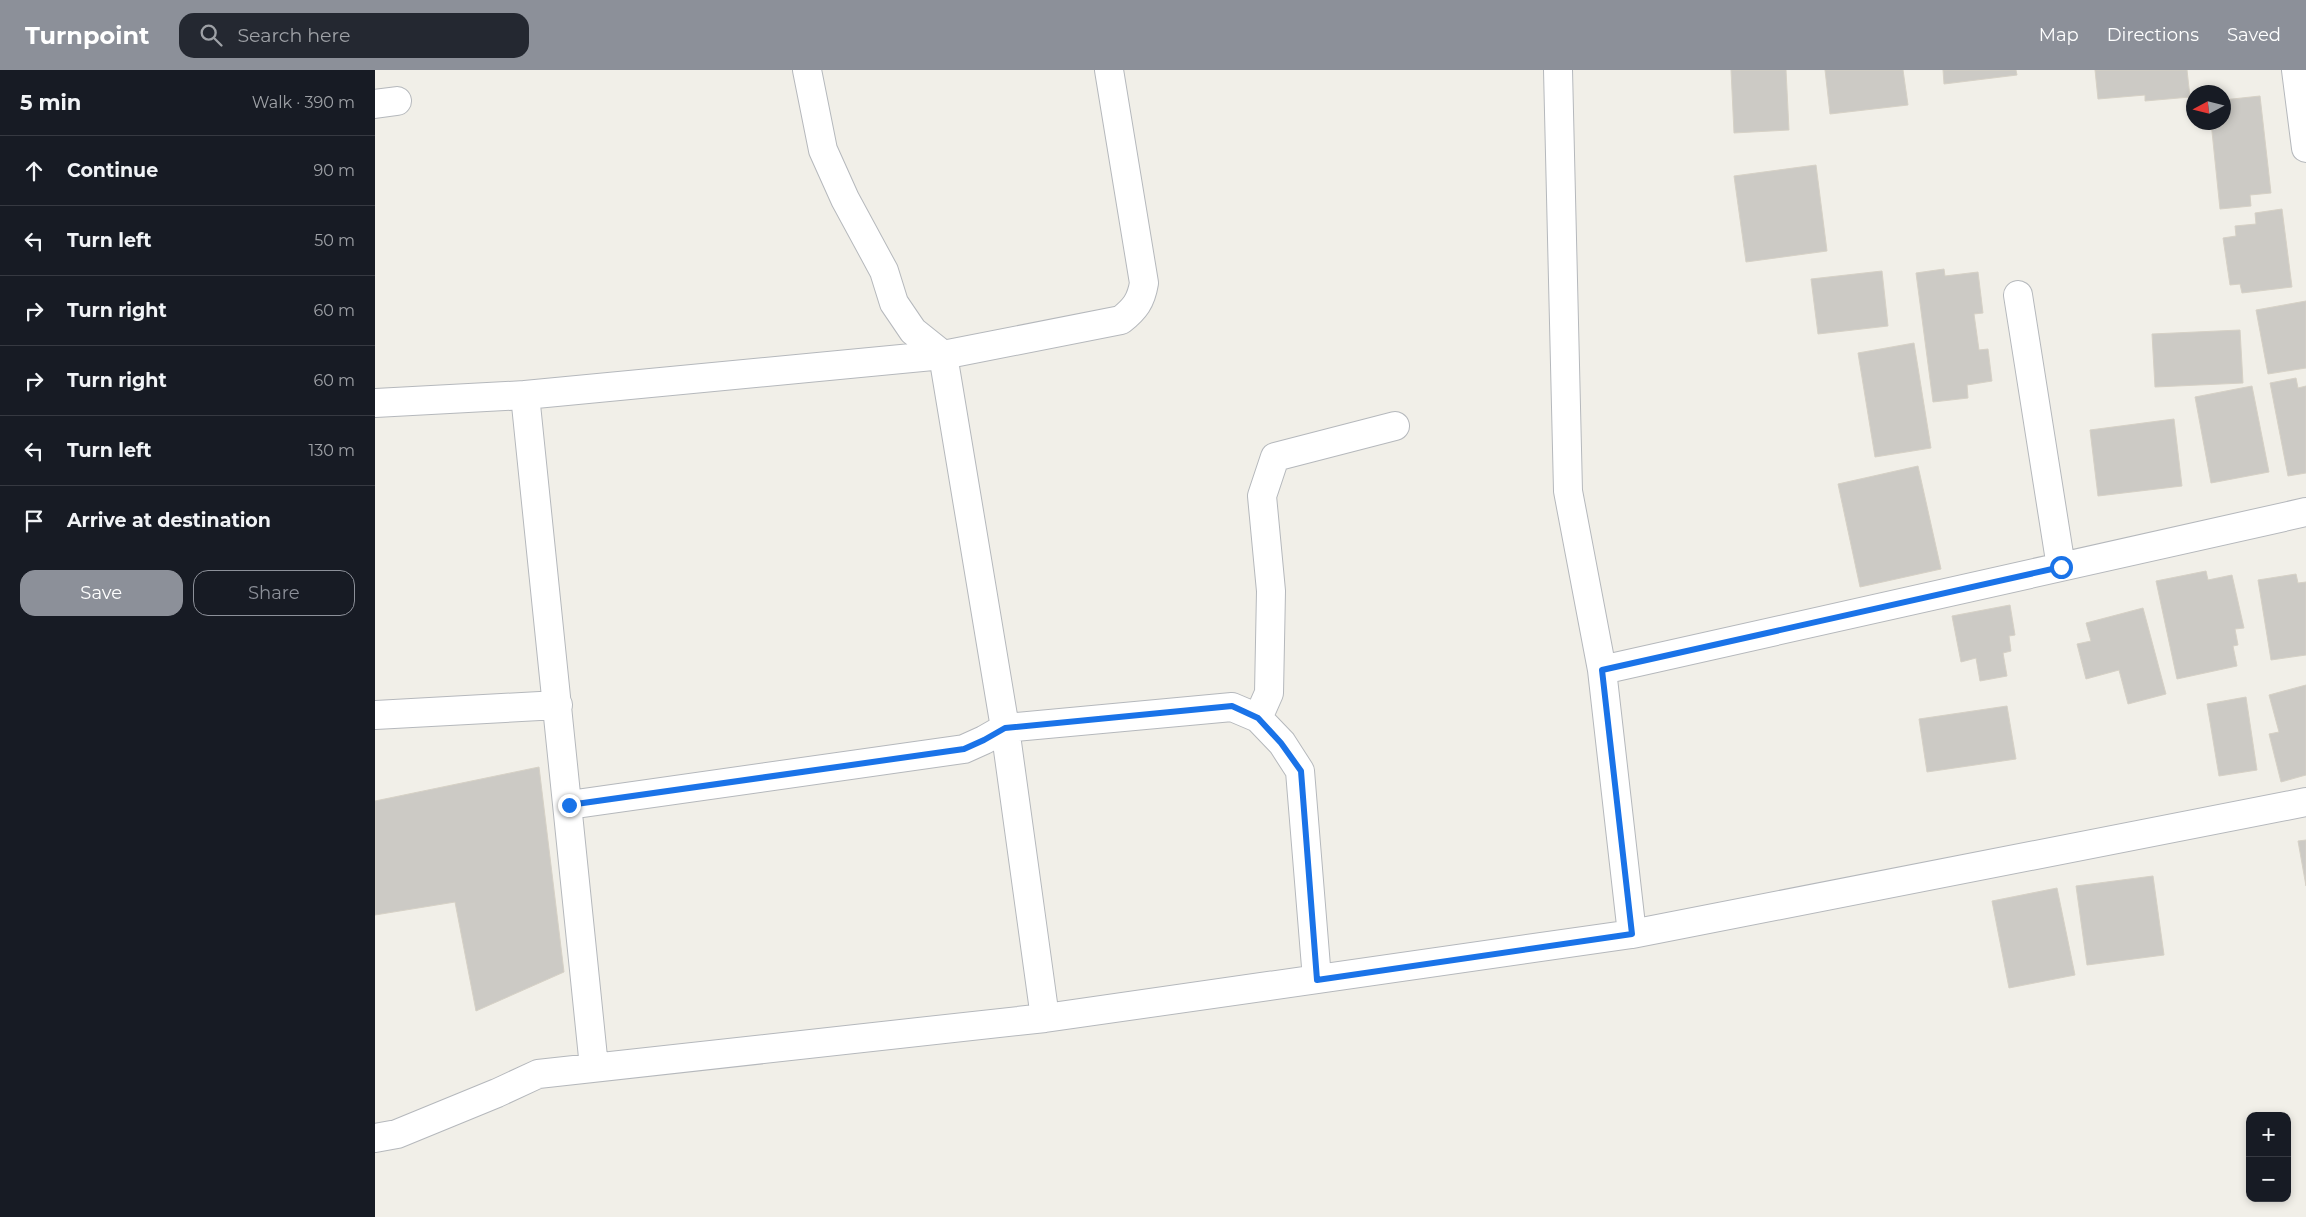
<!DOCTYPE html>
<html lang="en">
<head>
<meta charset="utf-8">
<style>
	:root { --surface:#171b24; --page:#242831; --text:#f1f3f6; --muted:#9ea1a6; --line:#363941; --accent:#8c9099 }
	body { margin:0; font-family:Montserrat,sans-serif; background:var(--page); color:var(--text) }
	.controls { position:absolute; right:15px; bottom:15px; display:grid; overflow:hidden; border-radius:10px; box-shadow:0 2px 8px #0003 }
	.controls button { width:45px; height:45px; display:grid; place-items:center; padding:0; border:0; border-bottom:1px solid var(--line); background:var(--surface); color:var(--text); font:25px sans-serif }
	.compass { position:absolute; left:1811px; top:15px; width:45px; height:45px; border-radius:50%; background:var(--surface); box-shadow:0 2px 8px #0003; rotate:263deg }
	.stop { position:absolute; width:15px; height:15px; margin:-11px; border:4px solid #1a73e8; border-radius:50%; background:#fff }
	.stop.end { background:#1a73e8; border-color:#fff; box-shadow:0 1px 5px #0008 }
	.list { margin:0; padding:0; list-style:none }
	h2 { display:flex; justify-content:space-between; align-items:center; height:65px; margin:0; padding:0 20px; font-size:21px }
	h2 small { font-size:16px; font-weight:400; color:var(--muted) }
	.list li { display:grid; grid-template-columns:32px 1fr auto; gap:15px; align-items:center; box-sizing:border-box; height:70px; padding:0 20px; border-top:1px solid var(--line) }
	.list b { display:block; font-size:19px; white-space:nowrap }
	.list em { font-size:16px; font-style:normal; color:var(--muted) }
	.actions { display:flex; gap:10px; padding:15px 20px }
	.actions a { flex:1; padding:11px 0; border:1px solid var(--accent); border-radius:15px; text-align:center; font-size:18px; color:var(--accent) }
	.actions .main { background:var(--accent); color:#fff }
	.icon { flex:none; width:28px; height:28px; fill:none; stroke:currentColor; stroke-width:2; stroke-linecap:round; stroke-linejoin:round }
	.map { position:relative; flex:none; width:1931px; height:1147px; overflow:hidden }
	header { display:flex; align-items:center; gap:30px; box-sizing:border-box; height:70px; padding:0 25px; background:var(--accent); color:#fff }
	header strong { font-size:24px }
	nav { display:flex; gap:28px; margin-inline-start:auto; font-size:18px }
	.search { width:350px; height:45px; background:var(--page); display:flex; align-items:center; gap:12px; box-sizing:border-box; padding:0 18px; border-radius:15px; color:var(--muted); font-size:19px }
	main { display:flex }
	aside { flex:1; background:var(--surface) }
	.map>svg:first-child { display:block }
	.building { fill:#cccac5; stroke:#d6d1c6 }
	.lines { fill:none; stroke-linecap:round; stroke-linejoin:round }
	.minor-casing { stroke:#b5b8bc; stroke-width:30 }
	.minor { stroke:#fff; stroke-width:28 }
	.route { stroke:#1a73e8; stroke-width:6 }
</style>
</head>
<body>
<header>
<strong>Turnpoint</strong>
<div class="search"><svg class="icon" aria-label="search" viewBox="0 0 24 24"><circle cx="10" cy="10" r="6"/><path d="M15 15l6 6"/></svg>Search here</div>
<nav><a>Map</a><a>Directions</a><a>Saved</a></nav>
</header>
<main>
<aside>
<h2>5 min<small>Walk · 390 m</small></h2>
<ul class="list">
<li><svg class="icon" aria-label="ahead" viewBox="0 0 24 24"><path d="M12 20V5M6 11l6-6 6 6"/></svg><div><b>Continue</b></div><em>90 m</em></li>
<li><svg class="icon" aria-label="left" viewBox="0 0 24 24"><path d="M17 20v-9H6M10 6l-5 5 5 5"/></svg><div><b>Turn left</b></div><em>50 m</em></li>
<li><svg class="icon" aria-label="right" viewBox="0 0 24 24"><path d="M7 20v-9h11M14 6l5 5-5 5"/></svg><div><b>Turn right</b></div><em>60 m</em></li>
<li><svg class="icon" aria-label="right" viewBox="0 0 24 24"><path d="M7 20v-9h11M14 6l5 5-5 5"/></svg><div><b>Turn right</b></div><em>60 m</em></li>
<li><svg class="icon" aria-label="left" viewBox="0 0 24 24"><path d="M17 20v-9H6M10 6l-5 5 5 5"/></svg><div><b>Turn left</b></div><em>130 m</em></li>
<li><svg class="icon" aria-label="arrive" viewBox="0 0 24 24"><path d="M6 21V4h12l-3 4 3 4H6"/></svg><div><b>Arrive at destination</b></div></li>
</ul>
<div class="actions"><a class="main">Save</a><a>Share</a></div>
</aside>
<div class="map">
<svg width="1931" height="1147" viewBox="0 0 1931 1147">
	<rect width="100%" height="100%" fill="#f1efe8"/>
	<path class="building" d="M 1356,0 L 1411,0 L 1414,60 L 1359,63 Z
		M 1450,0 L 1528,0 L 1533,35 L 1455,44 Z
		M 1568,0 L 1641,0 L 1642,5 L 1569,14 Z
		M 1720,0 L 1812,0 L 1815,27 L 1770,31 L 1770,25 L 1723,29 Z
		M 1885,26 L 1896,123 L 1875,125 L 1876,136 L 1845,139 L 1836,52 L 1848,52 L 1848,30 Z
		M 1441,95 L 1452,181 L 1371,192 L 1359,106 Z
		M 1907,139 L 1917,217 L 1867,223 L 1865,214 L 1855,215 L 1848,168 L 1861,166 L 1860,156 L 1881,154 L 1880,143 Z
		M 1569,199 L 1570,206 L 1603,202 L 1608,243 L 1599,244 L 1604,280 L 1613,279 L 1617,311 L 1592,315 L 1593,328 L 1558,332 L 1541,203 Z
		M 1507,201 L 1513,256 L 1443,264 L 1436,209 Z
		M 1931,231 L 1931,298 L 1893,304 L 1881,240 Z
		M 1865,260 L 1868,313 L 1780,317 L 1777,264 Z
		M 1539,273 L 1556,378 L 1500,387 L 1483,283 Z
		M 1921,308 L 1923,318 L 1931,316 L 1931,403 L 1913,406 L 1895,313 Z
		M 1877,316 L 1894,402 L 1836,413 L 1820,327 Z
		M 1799,349 L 1807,416 L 1723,426 L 1715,360 Z
		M 1543,396 L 1566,499 L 1485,517 L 1463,414 Z
		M 1831,501 L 1833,510 L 1857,505 L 1869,558 L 1860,559 L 1863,575 L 1858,576 L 1862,596 L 1802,609 L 1781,511 Z
		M 1921,504 L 1923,513 L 1931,512 L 1931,585 L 1896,590 L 1883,510 Z
		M 1635,535 L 1640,565 L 1634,566 L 1636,581 L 1628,583 L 1632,606 L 1605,611 L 1601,588 L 1586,592 L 1577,546 Z
		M 1768,538 L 1791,624 L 1753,634 L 1744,600 L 1711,609 L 1702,574 L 1716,571 L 1711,553 Z
		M 1931,615 L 1931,705 L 1906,712 L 1894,664 L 1904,662 L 1894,625 Z
		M 1871,627 L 1882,700 L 1844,706 L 1832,634 Z
		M 1632,636 L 1641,689 L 1552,702 L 1544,649 Z
		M 164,697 L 189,902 L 101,941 L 80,832 L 0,845 L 0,731 Z
		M 1931,770 L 1931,816 L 1923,771 Z
		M 1778,806 L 1789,885 L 1712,895 L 1701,816 Z
		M 1682,818 L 1700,905 L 1634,918 L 1617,831 Z"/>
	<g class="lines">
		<defs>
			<path id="minor" d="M 432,0 L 448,80 L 470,129 L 509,201 L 519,233 L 538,261 L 568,285 L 630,658 L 670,948
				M 1183,0 L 1193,421 L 1227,600 L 1257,864
				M 1921,0 L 1931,78
				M 0,34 L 22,31
				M 1643,225 L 1686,497
				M 150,325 L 219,997
				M 0,333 L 150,325 L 568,285 L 746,250 C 760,239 766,231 769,213 L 734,0
				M 1227,600 L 1931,442
				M 0,645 L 183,635
				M 883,648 L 894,623 L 896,521 L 887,426 L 900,387 L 1020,356
				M 194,735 L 589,679 L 609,670 L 630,658 L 857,637 L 883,648 L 907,673 L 925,701 L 942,909
				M 0,1068 L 22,1064 L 122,1023 L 163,1004 L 670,948 L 1257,864 L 1931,732"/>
		</defs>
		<use href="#minor" class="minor-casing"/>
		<use href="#minor" class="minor"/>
	</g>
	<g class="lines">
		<path class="route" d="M 194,735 L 589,679 L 609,670 L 630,658 L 857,636 L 883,648 L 906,673 L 926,701 L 942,910 L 1257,864 L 1227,600 L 1686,497"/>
	</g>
</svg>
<div class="controls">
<button>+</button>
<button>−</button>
</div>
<svg class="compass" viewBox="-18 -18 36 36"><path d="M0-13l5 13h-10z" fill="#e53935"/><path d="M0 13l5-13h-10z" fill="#9ea1a6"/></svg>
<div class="stop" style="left:1686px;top:497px"></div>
<div class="stop end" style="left:194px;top:735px"></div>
</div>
</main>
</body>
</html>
